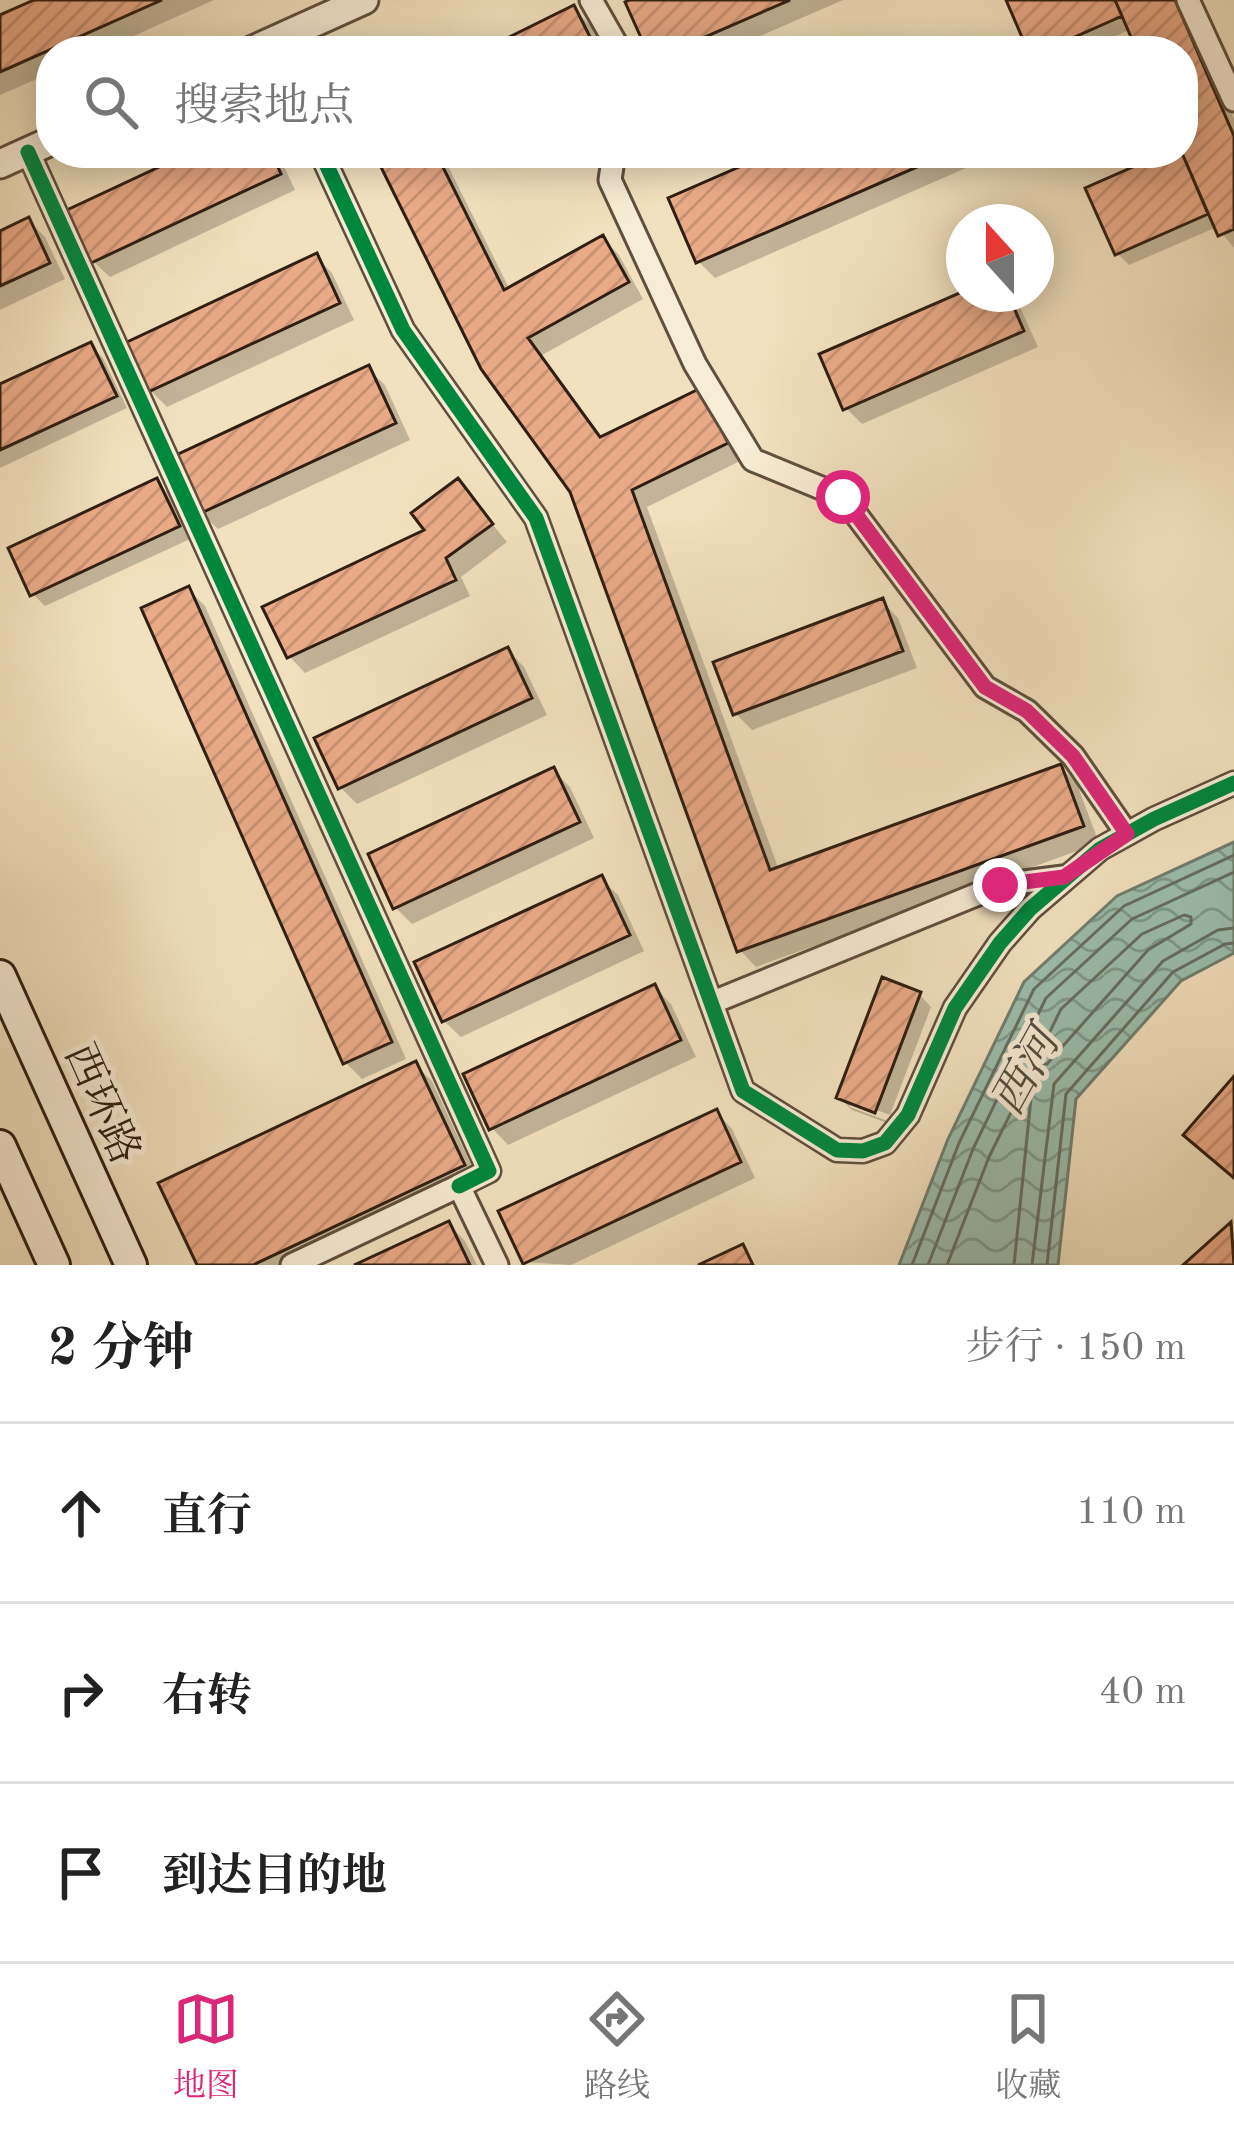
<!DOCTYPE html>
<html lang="zh">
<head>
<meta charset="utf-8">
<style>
	:root { --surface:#fff; --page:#f6f6f6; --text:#222; --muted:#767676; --line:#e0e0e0; --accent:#db2777 }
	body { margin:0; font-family:"Old Standard TT","Noto Serif SC",serif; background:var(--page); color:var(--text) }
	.compass { position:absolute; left:946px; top:204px; width:108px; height:108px; border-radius:50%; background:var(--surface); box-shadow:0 6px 30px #0003; rotate:339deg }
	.stop { position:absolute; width:36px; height:36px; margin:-27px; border:9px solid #db2777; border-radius:50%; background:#fff }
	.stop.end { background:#db2777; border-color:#fff; box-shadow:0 3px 12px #0008 }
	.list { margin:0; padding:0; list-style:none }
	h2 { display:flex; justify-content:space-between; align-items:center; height:156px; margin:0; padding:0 48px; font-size:51px }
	h2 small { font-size:39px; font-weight:400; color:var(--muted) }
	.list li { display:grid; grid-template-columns:78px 1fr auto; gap:36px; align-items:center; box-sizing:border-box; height:180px; padding:0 48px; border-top:3px solid var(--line) }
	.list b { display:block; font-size:45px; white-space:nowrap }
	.list em { font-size:39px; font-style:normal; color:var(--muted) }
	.icon { flex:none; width:66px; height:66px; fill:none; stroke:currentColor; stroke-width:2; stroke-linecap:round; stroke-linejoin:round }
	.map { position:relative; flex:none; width:1234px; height:1265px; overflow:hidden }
	.search { position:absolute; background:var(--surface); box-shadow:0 6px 30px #0003; left:36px; right:36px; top:36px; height:132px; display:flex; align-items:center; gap:30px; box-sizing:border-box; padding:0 42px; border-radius:48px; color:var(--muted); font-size:45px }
	.sheet { height:696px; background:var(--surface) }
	nav { display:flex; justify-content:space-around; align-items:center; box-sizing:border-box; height:168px; border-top:3px solid var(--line); background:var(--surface); font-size:33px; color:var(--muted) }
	nav a { display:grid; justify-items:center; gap:6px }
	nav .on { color:var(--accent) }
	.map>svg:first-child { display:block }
	.water { fill:url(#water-waves); stroke:#707e70; stroke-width:3 }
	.shadow { fill:#0003; fill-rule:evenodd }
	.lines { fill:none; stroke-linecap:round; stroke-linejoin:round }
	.shore { stroke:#666e60; stroke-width:3 }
	.building { fill:url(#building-hatch); stroke:#301e12; stroke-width:3 }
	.minor-casing { stroke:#604f3d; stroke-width:27 }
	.tertiary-casing { stroke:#604f3d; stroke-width:33 }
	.secondary-casing { stroke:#301e12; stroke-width:36 }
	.minor { stroke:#f7ecd5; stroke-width:21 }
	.tertiary { stroke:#f7ecd5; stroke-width:27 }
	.secondary { stroke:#f7ecd5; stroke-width:30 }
	.cycleway-casing { stroke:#f7ecd5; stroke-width:22 }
	.cycleway { stroke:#00873e; stroke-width:15 }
	.route { stroke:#db2777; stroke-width:15 }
	.labels { text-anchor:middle; stroke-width:10; stroke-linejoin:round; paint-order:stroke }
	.street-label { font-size:42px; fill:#301e12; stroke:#f7ecd5 }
	.water-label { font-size:45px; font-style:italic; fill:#504e41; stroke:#f7ecd5 }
</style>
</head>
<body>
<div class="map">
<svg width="1234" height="1265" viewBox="0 0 1234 1265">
	<defs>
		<pattern id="water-waves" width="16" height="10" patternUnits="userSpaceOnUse" patternTransform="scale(3)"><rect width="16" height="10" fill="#9bbeae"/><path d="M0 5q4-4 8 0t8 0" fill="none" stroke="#7f9a8c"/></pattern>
		<pattern id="building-hatch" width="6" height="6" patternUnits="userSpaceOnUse" patternTransform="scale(3)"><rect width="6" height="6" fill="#e9aa87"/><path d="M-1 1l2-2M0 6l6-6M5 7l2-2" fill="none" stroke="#c89274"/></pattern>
	</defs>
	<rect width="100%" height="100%" fill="#f2e1be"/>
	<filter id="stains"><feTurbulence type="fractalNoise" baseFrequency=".00167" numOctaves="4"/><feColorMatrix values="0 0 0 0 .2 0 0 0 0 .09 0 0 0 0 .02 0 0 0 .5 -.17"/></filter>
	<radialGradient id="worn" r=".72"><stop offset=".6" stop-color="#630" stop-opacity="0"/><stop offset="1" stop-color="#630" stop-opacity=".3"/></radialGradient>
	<path class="water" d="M 1234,842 L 1234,953 L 1181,981 L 1076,1099 L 1058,1265 L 899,1265 L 948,1139 L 1024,982 L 1117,896 Z"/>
	<path class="shadow" d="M 41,0 L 214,0 L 100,51 L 51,51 L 51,73 L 0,95 L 0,18 Z
		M 637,0 L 843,0 L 726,51 L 650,51 Z
		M 1009,0 L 1182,0 L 1234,119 L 1234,248 L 1217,227 L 1129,265 L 1117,253 L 1173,153 L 1183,153 L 1183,51 L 1141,51 L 1131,29 L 1082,51 L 1032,51 Z
		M 573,9 L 590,25 L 602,51 L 488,51 Z
		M 196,153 L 278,153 L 295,190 L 110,277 L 93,261 Z
		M 377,153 L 470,153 L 447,164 L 510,290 L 603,239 L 619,255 L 643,299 L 542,355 L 603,439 L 700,392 L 742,460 L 647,507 L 779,870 L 1061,767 L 1077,784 L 1099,843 L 756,967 L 740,950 L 573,491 Z
		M 779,153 L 998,153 L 998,154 L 715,278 L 698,261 Z
		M 29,221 L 45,237 L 65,279 L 0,310 L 0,234 Z
		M 316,257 L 332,273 L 354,320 L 167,407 L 151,391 Z
		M 964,294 L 1014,294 L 1038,347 L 862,424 L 846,408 Z
		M 91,346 L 103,358 L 127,408 L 0,468 L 0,388 Z
		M 368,369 L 385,385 L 410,440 L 218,529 L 201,513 Z
		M 157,482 L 169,494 L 190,539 L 45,606 L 33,594 Z
		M 458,482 L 507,542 L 461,577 L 470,596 L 305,673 L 289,656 L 429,532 Z
		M 189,590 L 205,606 L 406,1059 L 362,1079 L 345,1062 Z
		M 882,601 L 898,618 L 917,668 L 752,730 L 736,714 Z
		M 508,650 L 524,667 L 547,715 L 357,804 L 340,787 Z
		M 554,771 L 570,787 L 594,838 L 412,924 L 395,907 Z
		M 601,879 L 618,895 L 644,951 L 461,1037 L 444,1021 Z
		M 655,988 L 671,1004 L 696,1057 L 508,1145 L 492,1128 Z
		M 919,994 L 931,1007 L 887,1123 L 852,1110 L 839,1097 ZM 850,1100 L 890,1115 L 888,1121 L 850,1107 Z
		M 415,1065 L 432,1081 L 479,1182 L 303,1265 L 200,1265 Z
		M 716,1112 L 732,1129 L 755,1178 L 571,1265 L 525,1262 Z
		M 449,1224 L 465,1241 L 477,1265 L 361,1265 Z"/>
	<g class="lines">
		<path class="shore" d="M 1184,915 L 1191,917 L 1191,924 L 1148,950 L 1047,1064 L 1039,1064 L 1037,1058 L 1061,1009 L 1142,934 Z
			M 912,1265 L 959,1143 L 1034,989 L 1124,906 L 1234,855
			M 928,1265 L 973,1149 L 1046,998 L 1132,919 L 1234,872
			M 947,1265 L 989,1157 L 1020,1094 L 1025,1091 L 1031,1098 L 1014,1265
			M 1032,1265 L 1054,1084 L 1163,961 L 1218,930 L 1234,928
			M 1047,1265 L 1066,1094 L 1173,972 L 1225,944 L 1234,943"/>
	</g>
	<path class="building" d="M 34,0 L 162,0 L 0,72 L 0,15 Z
		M 629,0 L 790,0 L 673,51 L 647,51 L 625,2 Z
		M 1006,0 L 1115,0 L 1122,16 L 1043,51 L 1028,51 Z
		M 1115,0 L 1175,0 L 1234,136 L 1234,229 L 1218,236 L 1182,153 L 1183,51 L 1137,51 Z
		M 574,5 L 597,51 L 481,51 Z
		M 189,153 L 272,153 L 281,174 L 91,263 L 67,210 Z
		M 374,153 L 436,153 L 504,290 L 603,235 L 629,282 L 528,338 L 600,437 L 701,388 L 728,443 L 632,490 L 770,870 L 1061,764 L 1084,826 L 737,952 L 570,492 L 481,369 Z
		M 771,153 L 949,153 L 696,263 L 668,198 Z
		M 1165,153 L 1182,153 L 1208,214 L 1115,255 L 1085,188 Z
		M 29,217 L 50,263 L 0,286 L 0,231 Z
		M 317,253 L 340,303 L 148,392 L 125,343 Z
		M 964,291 L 964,294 L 1008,294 L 1024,331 L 843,410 L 819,354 Z
		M 91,342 L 117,396 L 0,450 L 0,384 Z
		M 369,365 L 396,423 L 199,514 L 172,457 Z
		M 157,478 L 180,526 L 30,596 L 8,548 Z
		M 458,478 L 493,524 L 446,558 L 456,580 L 287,658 L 262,607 L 424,530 L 411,513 Z
		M 189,586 L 392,1042 L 343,1064 L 141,608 Z
		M 883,598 L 903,651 L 733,715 L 713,662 Z
		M 508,647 L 532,698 L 338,789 L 314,738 Z
		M 554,767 L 580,822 L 393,909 L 368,854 Z
		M 602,875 L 630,935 L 442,1022 L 414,962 Z
		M 882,977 L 921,992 L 875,1113 L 836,1098 Z
		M 655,984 L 681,1040 L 489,1130 L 463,1074 Z
		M 416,1061 L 465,1165 L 253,1265 L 197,1265 L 158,1183 Z
		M 1234,1076 L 1234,1178 L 1183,1135 Z
		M 717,1109 L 741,1162 L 523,1264 L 498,1211 Z
		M 449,1221 L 470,1265 L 354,1265 Z
		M 1231,1222 L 1234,1265 L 1183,1265 Z
		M 743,1244 L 753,1265 L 698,1265 Z"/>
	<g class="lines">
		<defs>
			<path id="minor" d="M 591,0 L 620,51
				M 1188,0 L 1234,100
				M 28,152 L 489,1171 L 459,1186
				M 321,153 L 403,330 L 536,518 L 743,1091 L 837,1150 L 863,1151 L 885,1143 L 908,1115 L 955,1008 L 1000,943 L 1030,909 L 1100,849 L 1154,819 L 1234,783
				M 614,153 L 610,180 L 695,364 L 753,460 L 843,497 L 985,687 L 1027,711 L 1073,756 L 1127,834
				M 711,1003 L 1000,885 L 1063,877
				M 292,1265 L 459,1186 L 497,1265"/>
			<path id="tertiary" d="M 251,51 L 364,0
				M 0,164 L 51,141"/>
			<path id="secondary" d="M 0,976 L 131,1265
				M 0,1146 L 54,1265"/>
		</defs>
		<use href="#minor" class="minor-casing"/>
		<use href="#tertiary" class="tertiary-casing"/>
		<use href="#secondary" class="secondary-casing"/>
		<use href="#minor" class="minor"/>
		<use href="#tertiary" class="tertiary"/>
		<use href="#secondary" class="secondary"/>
		<defs>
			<path id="cycleway" d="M 28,152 L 489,1171 L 459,1186
				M 321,153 L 403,330 L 536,518 L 743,1091 L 837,1150 L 863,1151 L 885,1143 L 908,1115 L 955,1008 L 1000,943 L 1030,909 L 1100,849 L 1154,819 L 1234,783"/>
		</defs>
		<use href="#cycleway" class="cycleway-casing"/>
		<use href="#cycleway" class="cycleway"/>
	</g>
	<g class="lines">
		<path class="route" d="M 843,497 L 985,687 L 1027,711 L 1073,756 L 1127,834 L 1064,877 L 1000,885"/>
	</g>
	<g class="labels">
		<g class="street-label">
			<text transform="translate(104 1103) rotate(66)" y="15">西环路</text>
		</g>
		<g class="water-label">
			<text transform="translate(1024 1071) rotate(-61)" y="16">西河</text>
		</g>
	</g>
	<rect width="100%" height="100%" filter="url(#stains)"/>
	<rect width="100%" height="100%" fill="url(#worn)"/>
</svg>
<svg class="compass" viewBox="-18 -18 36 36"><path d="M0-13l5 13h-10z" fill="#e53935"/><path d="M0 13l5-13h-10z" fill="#767676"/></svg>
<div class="stop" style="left:843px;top:497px"></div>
<div class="stop end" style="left:1000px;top:885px"></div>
<div class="search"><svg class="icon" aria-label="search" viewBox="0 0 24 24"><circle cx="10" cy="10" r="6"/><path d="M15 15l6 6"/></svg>搜索地点</div>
</div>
<section class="sheet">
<h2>2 分钟<small>步行 · 150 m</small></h2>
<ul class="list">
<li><svg class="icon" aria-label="ahead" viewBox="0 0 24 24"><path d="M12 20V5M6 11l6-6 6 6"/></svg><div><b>直行</b></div><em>110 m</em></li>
<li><svg class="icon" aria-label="right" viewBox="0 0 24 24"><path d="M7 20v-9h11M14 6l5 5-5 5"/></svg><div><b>右转</b></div><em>40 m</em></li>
<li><svg class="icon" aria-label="arrive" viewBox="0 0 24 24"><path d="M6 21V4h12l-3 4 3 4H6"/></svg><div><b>到达目的地</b></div></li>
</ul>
</section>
<nav>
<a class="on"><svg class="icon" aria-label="map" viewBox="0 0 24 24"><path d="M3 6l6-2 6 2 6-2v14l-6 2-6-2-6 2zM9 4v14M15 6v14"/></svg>地图</a>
<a><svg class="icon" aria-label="directions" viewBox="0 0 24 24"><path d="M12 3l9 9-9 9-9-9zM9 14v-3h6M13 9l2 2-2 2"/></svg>路线</a>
<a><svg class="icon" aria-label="saved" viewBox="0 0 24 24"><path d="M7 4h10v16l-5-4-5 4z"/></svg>收藏</a>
</nav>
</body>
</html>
